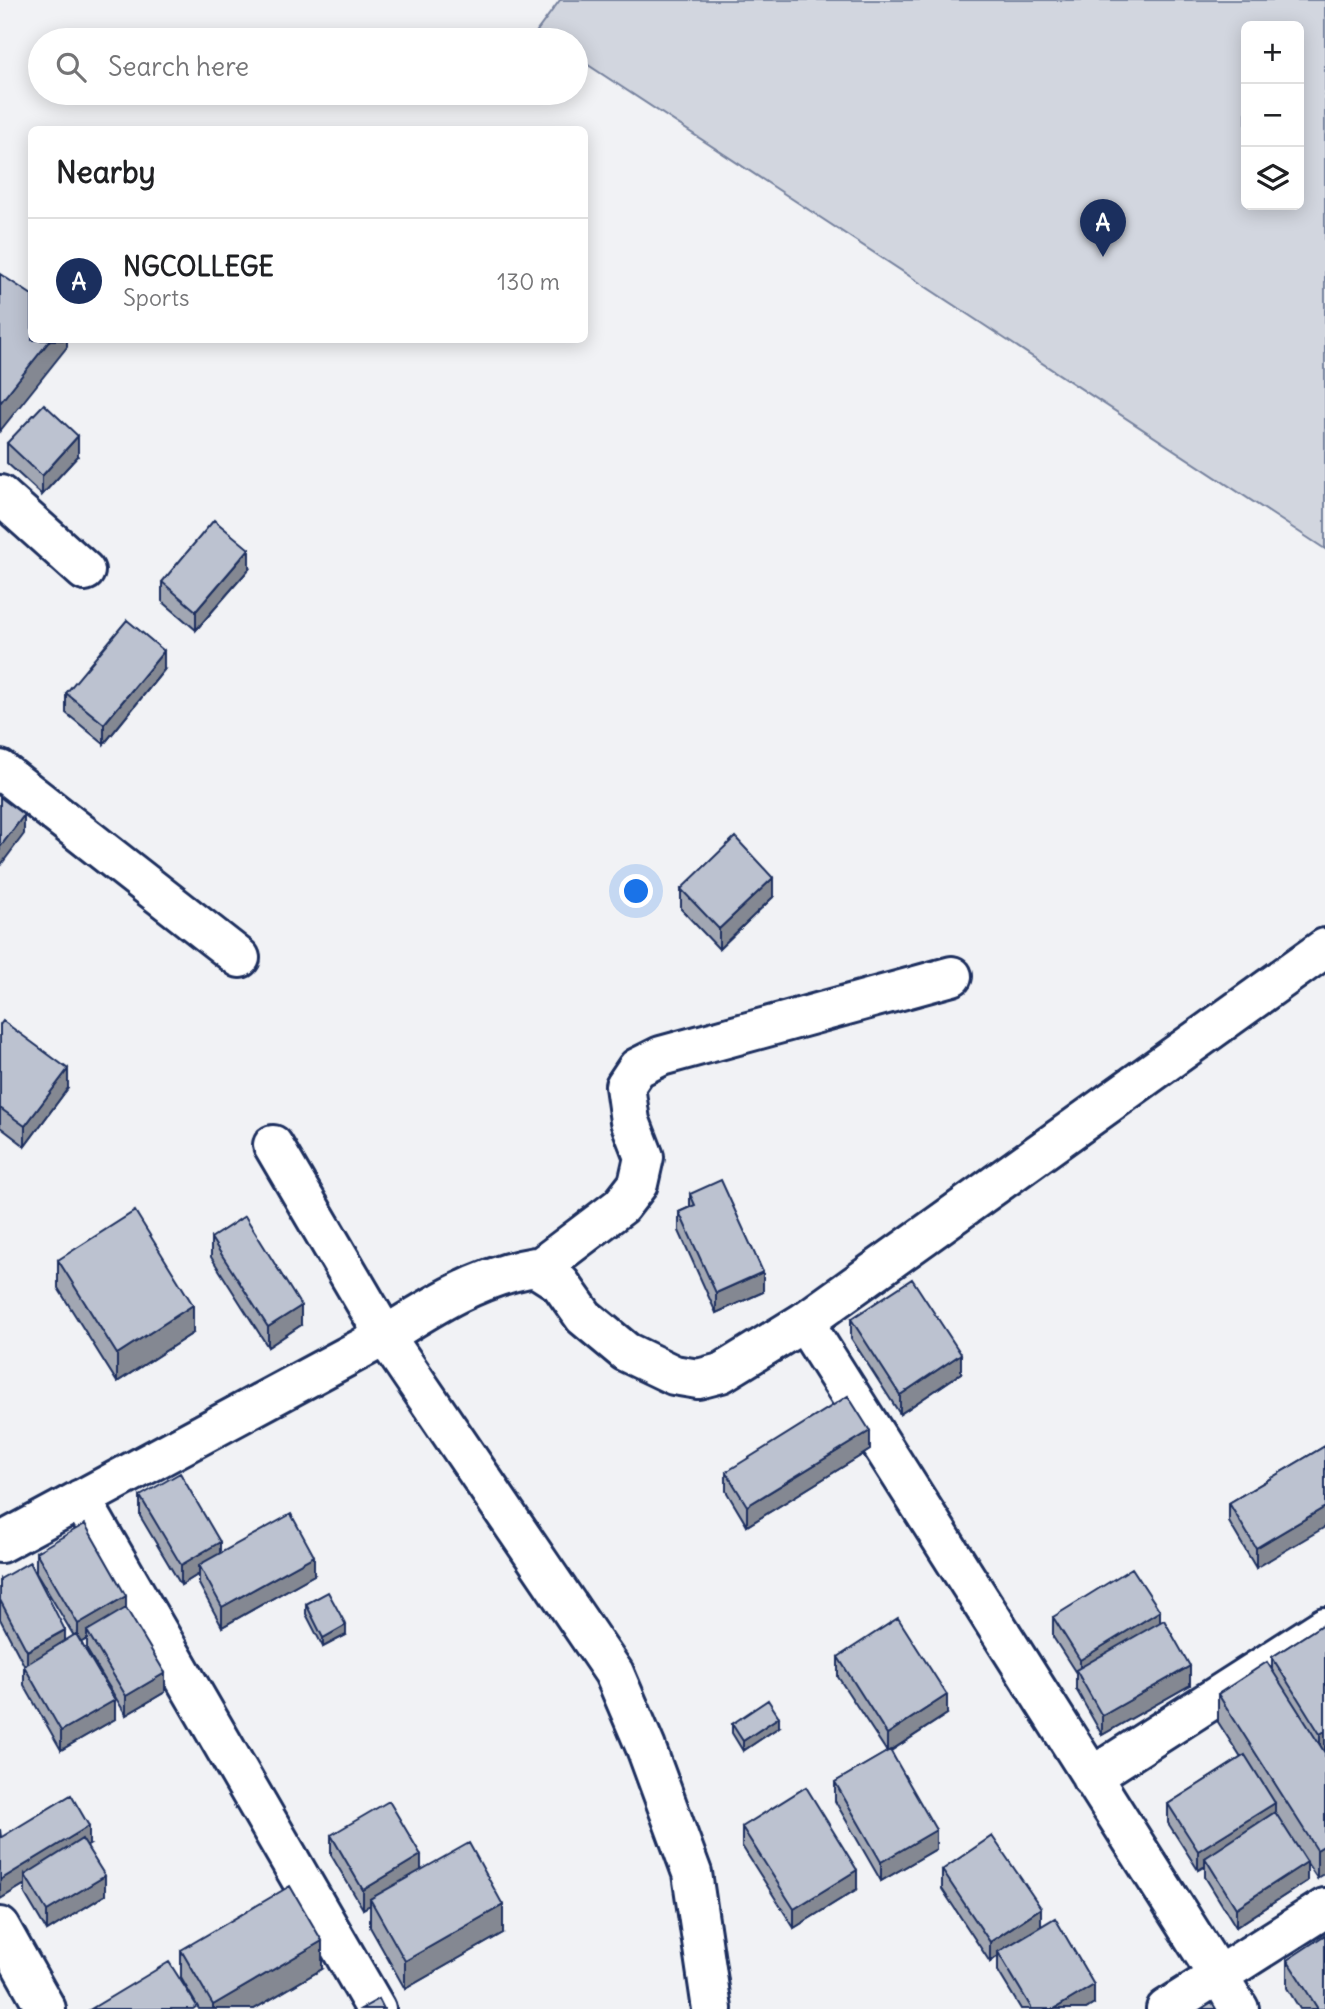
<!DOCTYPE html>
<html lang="en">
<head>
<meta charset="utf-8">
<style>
	:root { --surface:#fff; --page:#f6f6f6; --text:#202124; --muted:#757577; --line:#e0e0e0; --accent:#1b2f5e }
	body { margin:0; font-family:Delius,sans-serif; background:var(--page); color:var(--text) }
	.controls { position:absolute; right:21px; top:21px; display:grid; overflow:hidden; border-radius:10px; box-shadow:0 4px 18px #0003 }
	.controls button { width:63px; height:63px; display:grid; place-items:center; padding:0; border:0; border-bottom:2px solid var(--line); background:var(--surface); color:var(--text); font:35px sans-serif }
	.you { position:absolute; left:637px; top:892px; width:24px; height:24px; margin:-18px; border:5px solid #fff; border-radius:50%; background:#1a73e8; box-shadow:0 0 0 10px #1a73e833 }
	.badge { display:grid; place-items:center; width:46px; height:46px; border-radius:50%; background:var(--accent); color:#fff; font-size:23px; font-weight:700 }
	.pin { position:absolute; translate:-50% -58px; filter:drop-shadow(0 2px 4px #0008) }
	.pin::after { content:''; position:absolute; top:37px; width:24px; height:21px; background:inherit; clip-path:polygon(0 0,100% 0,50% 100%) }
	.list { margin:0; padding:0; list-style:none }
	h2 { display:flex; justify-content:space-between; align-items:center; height:91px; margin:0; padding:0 28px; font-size:30px }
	h2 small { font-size:23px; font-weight:400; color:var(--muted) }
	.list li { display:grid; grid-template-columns:46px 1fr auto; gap:21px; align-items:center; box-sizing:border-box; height:126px; padding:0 28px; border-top:2px solid var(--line) }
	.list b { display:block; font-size:26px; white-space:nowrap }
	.list p { margin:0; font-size:23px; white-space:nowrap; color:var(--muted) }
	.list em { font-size:23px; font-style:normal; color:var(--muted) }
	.icon { flex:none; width:38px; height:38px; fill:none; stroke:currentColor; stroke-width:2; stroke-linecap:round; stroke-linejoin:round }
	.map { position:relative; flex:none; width:1325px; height:2009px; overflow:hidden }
	.search { position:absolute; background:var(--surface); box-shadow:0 4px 18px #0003; left:28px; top:28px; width:560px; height:77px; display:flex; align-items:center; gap:18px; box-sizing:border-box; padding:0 24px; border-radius:38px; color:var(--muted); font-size:26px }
	.panel { position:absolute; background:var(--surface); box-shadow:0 4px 18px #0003; left:28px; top:126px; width:560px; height:217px; border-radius:10px }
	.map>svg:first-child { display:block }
	.green { fill:#d2d6df; stroke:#76829e; stroke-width:2; fill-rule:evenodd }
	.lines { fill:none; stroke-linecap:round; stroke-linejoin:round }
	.minor-casing { stroke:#1b2f5e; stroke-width:44 }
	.minor { stroke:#fff; stroke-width:38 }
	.wall { fill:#a2a7b3; stroke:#1b2f5e; stroke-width:2 }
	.shaded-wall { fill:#848892; stroke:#1b2f5e; stroke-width:2 }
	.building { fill:#bcc2d0; stroke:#1b2f5e; stroke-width:2 }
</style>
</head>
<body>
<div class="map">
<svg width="1325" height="2009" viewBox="0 0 1325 2009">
	<rect width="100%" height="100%" fill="#f1f2f5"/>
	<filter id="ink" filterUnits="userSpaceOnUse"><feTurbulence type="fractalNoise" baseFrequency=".0143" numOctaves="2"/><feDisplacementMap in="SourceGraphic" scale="14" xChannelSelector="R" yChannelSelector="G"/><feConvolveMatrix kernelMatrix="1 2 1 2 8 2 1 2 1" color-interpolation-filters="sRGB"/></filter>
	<g filter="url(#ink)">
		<path class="green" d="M 560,0 L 1325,0 L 1325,549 L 576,57 L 576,40 L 551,40 L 537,31 ZM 1246,26 L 1299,26 L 1299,205 L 1246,205 Z"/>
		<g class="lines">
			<defs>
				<path id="minor" d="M 0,495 L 85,571
					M 0,770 L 240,958
					M 273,1145 L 385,1336 L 614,1673 L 646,1748 L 692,1873 L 712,2009
					M 538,1269 L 621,1206 L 638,1184 L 644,1157 L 630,1121 L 625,1086 L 637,1068 L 661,1056 L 952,976
					M 804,1322 L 1239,2009
					M 81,1499 L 376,2009
					M 0,1543 L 385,1336 C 432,1306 479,1276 535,1267 L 560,1283 L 584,1317 L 626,1352 L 674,1375 L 698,1379 L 721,1373 L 804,1322 L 1325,948
					M 1091,1777 L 1325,1627
					M 0,1927 L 46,2009
					M 1166,2009 L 1325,1908"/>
			</defs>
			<use href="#minor" class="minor-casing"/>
			<use href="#minor" class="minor"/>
		</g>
		<path class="wall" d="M 7,443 L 78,456 L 42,495 L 7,463 Z
			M 249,569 L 196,630 L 162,601 L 162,582 Z
			M 164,670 L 104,744 L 66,713 L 66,693 Z
			M 681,889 L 773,897 L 719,949 L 681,909 Z
			M 0,1025 L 68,1088 L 25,1146 L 0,1127 Z
			M 690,1194 L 763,1292 L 716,1313 L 679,1231 L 679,1212 L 690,1207 Z
			M 211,1238 L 301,1325 L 268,1347 L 211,1257 Z
			M 58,1260 L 193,1333 L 117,1382 L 58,1288 Z
			M 851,1319 L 961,1373 L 900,1414 L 851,1338 Z
			M 1325,1446 L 1256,1568 L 1229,1522 L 1229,1503 Z
			M 870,1450 L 747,1526 L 726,1491 L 726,1472 Z
			M 140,1496 L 220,1553 L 314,1575 L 222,1627 L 199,1584 L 199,1574 L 181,1585 L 140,1516 Z
			M 36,1552 L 126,1608 L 165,1692 L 126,1715 L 87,1650 L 87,1639 L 81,1642 L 115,1719 L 61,1750 L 24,1685 L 24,1665 L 0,1619 L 0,1579 L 65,1641 L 74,1636 L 36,1572 Z
			M 306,1604 L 346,1635 L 323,1647 L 306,1614 Z
			M 1053,1617 L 1160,1622 L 1190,1685 L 1102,1735 L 1076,1689 L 1076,1673 L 1053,1637 Z
			M 1325,1623 L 1325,1751 L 1324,1751 L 1317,1878 L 1307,1863 L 1307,1881 L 1236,1927 L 1205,1877 L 1205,1866 L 1198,1870 L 1168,1823 L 1168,1804 L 1241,1758 L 1218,1722 L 1218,1694 L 1272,1669 L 1272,1657 Z
			M 838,1657 L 947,1714 L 891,1751 L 936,1849 L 881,1881 L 835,1801 L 835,1782 L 887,1752 L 838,1677 Z
			M 732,1724 L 779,1727 L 743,1751 L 732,1733 Z
			M 742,1827 L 857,1889 L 794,1928 L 742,1846 Z
			M 0,1829 L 1,1837 L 89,1845 L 87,1846 L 105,1895 L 47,1931 L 25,1894 L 25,1884 L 0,1899 Z
			M 331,1835 L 421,1870 L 503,1933 L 405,1989 L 370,1927 L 370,1905 L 363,1909 L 331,1855 Z
			M 942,1870 L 1041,1927 L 1094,2004 L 1086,2009 L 1021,2009 L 998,1971 L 998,1956 L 990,1962 L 942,1889 Z
			M 181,1950 L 322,1969 L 254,2009 L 199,2009 L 181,1978 Z
			M 1287,1960 L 1325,2009 L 1300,2009 L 1287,1988 Z"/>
		<path class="shaded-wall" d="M 50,340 L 67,340 L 67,347 L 0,431 L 0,403 Z
			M 78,436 L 78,456 L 42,495 L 42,476 Z
			M 249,549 L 249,569 L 196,630 L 196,611 Z
			M 164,651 L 164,670 L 104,744 L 104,724 Z
			M 24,815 L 24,834 L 0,866 L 0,847 Z
			M 773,878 L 773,897 L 719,949 L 719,929 Z
			M 68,1069 L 68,1088 L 25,1146 L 25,1126 Z
			M 763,1272 L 763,1292 L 716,1313 L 716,1293 Z
			M 193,1305 L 193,1333 L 117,1382 L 117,1354 Z
			M 301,1306 L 301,1325 L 268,1347 L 268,1327 Z
			M 961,1354 L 961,1373 L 900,1414 L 900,1395 Z
			M 870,1431 L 870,1450 L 747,1526 L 747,1506 Z
			M 1325,1507 L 1325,1527 L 1256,1568 L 1256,1548 Z
			M 220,1542 L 220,1561 L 199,1565 L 199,1574 L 181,1585 L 181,1565 Z
			M 314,1556 L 314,1575 L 222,1627 L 222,1607 Z
			M 126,1596 L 126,1616 L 87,1631 L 87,1639 L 78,1644 L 78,1624 Z
			M 1160,1611 L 1160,1630 L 1080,1677 L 1080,1660 Z
			M 346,1625 L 346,1635 L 323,1647 L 323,1638 Z
			M 65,1630 L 65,1649 L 27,1670 L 27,1651 Z
			M 1190,1666 L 1190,1685 L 1102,1735 L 1102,1716 Z
			M 165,1673 L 165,1692 L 126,1715 L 126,1696 Z
			M 947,1695 L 947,1714 L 887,1753 L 887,1734 Z
			M 115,1700 L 115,1719 L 61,1750 L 61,1731 Z
			M 779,1717 L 779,1727 L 743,1751 L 743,1741 Z
			M 1325,1731 L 1325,1751 L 1320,1754 L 1320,1734 Z
			M 1275,1803 L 1275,1822 L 1205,1858 L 1205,1866 L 1198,1870 L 1198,1851 Z
			M 89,1826 L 89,1845 L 29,1882 L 25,1875 L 25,1884 L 0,1899 L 0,1880 Z
			M 936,1830 L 936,1849 L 881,1881 L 881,1862 Z
			M 1325,1845 L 1325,1873 L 1317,1878 L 1317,1850 Z
			M 421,1855 L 421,1874 L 370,1899 L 370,1905 L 363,1909 L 363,1890 Z
			M 1307,1862 L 1307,1881 L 1236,1927 L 1236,1908 Z
			M 857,1870 L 857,1889 L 794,1928 L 794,1909 Z
			M 105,1876 L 105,1895 L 47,1931 L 47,1911 Z
			M 503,1905 L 503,1933 L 405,1989 L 405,1961 Z
			M 1041,1908 L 1041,1927 L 998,1952 L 998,1956 L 990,1962 L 990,1942 Z
			M 322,1941 L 322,1969 L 254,2009 L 213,2009 L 213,2005 Z
			M 1094,1985 L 1094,2004 L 1086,2009 L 1054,2009 Z"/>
		<path class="building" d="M 0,274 L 32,295 L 32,340 L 50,340 L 0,403 Z
			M 44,404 L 78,436 L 42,476 L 7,443 Z
			M 214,520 L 249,549 L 196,611 L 162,582 Z
			M 127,620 L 164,651 L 104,724 L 66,693 Z
			M 0,797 L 24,815 L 0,847 Z
			M 735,837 L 773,878 L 719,929 L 681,889 Z
			M 3,1021 L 68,1069 L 25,1126 L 0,1108 L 0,1025 Z
			M 721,1180 L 763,1272 L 716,1293 L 679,1212 L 695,1205 L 690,1194 Z
			M 135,1211 L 193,1305 L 117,1354 L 58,1260 Z
			M 245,1216 L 301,1306 L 268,1327 L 211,1238 Z
			M 912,1279 L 961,1354 L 900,1395 L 851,1319 Z
			M 848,1396 L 870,1431 L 747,1506 L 726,1472 Z
			M 1325,1446 L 1325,1507 L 1256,1548 L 1229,1503 Z
			M 180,1473 L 220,1542 L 181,1565 L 140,1496 Z
			M 291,1514 L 314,1556 L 222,1607 L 199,1565 Z
			M 85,1524 L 126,1596 L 78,1624 L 36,1552 Z
			M 30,1562 L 65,1630 L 27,1651 L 0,1600 L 0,1579 Z
			M 1132,1568 L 1160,1611 L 1080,1660 L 1053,1617 Z
			M 328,1592 L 346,1625 L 323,1638 L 306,1604 Z
			M 126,1608 L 165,1673 L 126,1696 L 87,1631 Z
			M 898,1618 L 947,1695 L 887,1734 L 838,1657 Z
			M 1164,1620 L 1190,1666 L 1102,1716 L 1076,1670 Z
			M 1325,1623 L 1325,1731 L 1320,1734 L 1272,1657 Z
			M 76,1634 L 115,1700 L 61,1731 L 24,1666 Z
			M 1267,1662 L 1325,1753 L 1325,1845 L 1317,1850 L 1218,1694 Z
			M 768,1700 L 779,1717 L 743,1741 L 732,1724 Z
			M 890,1750 L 936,1830 L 881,1862 L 835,1782 Z
			M 1245,1755 L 1275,1803 L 1198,1851 L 1168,1804 Z
			M 806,1787 L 857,1870 L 794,1909 L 742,1827 Z
			M 71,1795 L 89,1826 L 0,1880 L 0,1838 Z
			M 389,1801 L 421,1855 L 363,1890 L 331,1835 Z
			M 1275,1812 L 1307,1862 L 1236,1908 L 1205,1858 Z
			M 992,1836 L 1041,1908 L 990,1942 L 942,1870 Z
			M 82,1839 L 105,1876 L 47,1911 L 25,1875 Z
			M 469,1843 L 503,1905 L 405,1961 L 370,1899 Z
			M 290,1886 L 322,1941 L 213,2005 L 181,1950 Z
			M 1055,1918 L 1094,1985 L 1054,2009 L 1032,2009 L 998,1952 Z
			M 1325,1935 L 1325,2009 L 1318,2009 L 1287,1960 Z
			M 169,1962 L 197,2006 L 193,2009 L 91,2009 Z
			M 379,1999 L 384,2009 L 361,2009 Z
			M 1212,2002 L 1216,2009 L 1201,2009 Z"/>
	</g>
</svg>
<div class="controls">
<button>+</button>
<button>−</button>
<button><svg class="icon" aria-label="layers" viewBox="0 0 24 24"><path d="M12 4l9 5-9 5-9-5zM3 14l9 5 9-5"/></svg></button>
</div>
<div class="you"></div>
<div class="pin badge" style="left:1103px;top:257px">A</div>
<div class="search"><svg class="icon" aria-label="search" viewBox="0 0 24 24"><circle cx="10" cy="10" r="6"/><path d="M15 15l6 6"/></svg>Search here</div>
<section class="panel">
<h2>Nearby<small></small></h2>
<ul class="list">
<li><span class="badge">A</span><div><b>NGCOLLEGE</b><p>Sports</p></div><em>130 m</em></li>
</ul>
</section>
</div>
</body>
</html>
